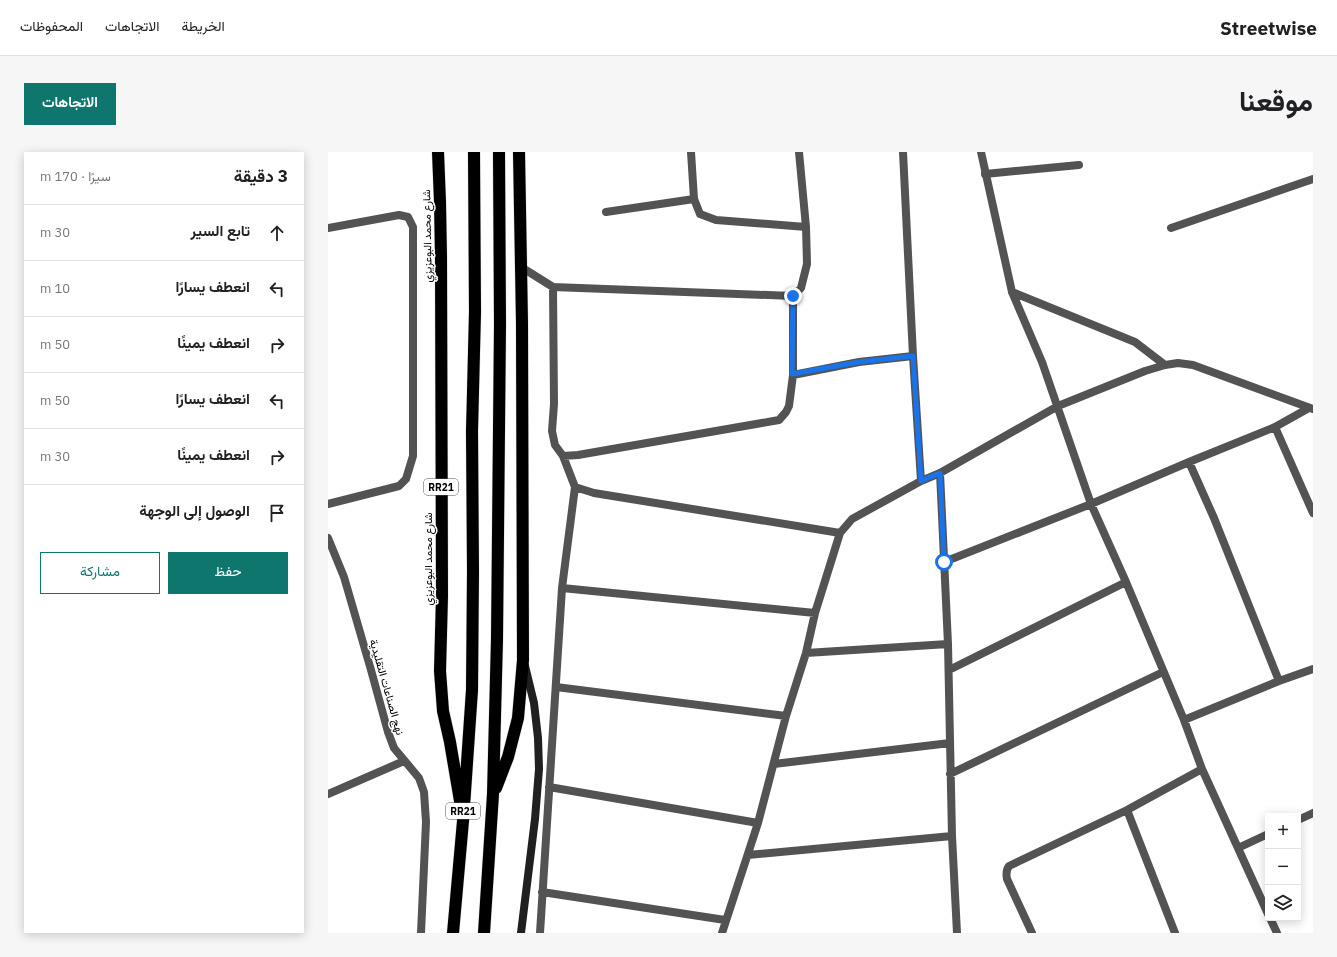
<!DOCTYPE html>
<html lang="ar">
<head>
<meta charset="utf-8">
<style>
	:root { --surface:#fff; --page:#f6f6f6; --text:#202124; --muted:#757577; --line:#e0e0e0; --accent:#0f766e }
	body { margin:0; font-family:"IBM Plex Sans",Vazirmatn,sans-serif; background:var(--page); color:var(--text); direction:rtl }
	.controls { position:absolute; right:12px; bottom:12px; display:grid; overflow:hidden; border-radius:0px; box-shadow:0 2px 10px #0003 }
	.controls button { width:36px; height:36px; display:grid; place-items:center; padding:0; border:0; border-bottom:1px solid var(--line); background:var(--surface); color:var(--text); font:20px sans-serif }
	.stop { position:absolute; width:12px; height:12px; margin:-9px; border:3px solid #1a73e8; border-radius:50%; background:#fff }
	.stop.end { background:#1a73e8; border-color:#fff; box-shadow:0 1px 4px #0008 }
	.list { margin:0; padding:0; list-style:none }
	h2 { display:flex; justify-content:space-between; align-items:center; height:52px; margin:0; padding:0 16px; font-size:17px }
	h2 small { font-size:13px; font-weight:400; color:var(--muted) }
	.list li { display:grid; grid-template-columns:26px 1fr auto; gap:12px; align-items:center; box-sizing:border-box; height:56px; padding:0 16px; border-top:1px solid var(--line) }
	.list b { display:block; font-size:15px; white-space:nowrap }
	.list em { font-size:13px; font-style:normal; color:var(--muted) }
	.actions { display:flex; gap:8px; padding:12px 16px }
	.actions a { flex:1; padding:9px 0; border:1px solid var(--accent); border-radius:0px; text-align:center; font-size:14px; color:var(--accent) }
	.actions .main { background:var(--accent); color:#fff }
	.icon { flex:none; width:22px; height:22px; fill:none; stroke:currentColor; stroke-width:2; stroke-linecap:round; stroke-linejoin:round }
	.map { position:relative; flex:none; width:985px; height:781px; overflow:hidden; direction:ltr; border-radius:0px }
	header { display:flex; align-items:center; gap:24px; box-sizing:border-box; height:56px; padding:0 20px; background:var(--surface); border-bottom:1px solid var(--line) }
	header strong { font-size:19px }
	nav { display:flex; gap:22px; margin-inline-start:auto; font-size:14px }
	.intro { display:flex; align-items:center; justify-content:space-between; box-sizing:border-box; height:96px; padding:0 24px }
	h1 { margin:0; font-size:28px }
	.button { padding:10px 18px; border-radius:0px; background:var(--accent); color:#fff; font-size:14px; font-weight:700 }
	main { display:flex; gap:24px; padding:0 24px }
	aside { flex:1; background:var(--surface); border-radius:0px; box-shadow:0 2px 10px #0003 }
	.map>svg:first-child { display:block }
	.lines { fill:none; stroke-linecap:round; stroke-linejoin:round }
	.highway-casing { stroke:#dbdbdb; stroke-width:13 }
	.lane { stroke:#535353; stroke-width:8 }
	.street { stroke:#535353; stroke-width:8 }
	.secondary { stroke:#202020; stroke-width:8 }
	.highway { stroke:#000; stroke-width:12 }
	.route { stroke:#1a73e8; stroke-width:5 }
	.labels { text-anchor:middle; stroke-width:3; stroke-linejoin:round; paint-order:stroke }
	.shield { fill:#fff; stroke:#4c4c4c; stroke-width:1 }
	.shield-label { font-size:10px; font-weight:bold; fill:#000 }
	.street-label { font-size:11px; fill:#000; stroke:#fff }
</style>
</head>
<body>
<header>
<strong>Streetwise</strong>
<nav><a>الخريطة</a><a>الاتجاهات</a><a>المحفوظات</a></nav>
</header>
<div class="intro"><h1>موقعنا</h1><a class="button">الاتجاهات</a></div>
<main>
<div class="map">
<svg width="985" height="781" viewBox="0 0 985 781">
	<rect width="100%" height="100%" fill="#fff"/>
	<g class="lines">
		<defs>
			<path id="highway" d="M 110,0 L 112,50 L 113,105 L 114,444 L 112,519 L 115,559 L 122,590 L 132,649
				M 168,636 L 180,605 L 190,566 L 195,508 L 194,171 L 191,0
				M 125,781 L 135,669 L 144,538 L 145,419 L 144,279 L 147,160 L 146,0
				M 156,781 L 165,642 L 169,487 L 172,172 L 171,0"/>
		</defs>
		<use href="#highway" class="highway-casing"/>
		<path class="lane" d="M 657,22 L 751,13
			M 278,60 L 366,47
			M 0,76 L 71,63 L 80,65 L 85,75 L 85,304 L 78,327 L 71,334 L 0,352"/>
		<path class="street" d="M 471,0 L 478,75
			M 575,0 L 585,204 L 593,329
			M 653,0 L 684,140 L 714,210 L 763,352 L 798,430 L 856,568 L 874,617 L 940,762
			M 843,76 L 985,27
			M 193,115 L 225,135 L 465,144 L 473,136 L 479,112 L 478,75 L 388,68 L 372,62 L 366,47 L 363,0
			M 225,135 L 226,252 L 224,279 L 227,293 L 235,304 L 250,303 L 451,268 L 458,260 L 461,254 L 465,223 L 465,144
			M 684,140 L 807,190 L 837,213
			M 465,223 L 531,210 L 585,204
			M 947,275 L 985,361
			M 235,304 L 247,335 L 266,341 L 512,381
			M 861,310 L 886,366 L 951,529
			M 612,321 L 620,492 L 624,684 L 629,781
			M 0,386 L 16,425 L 43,518 L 60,580 L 66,596 L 91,626 L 96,640 L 98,670 L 93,781
			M 616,410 L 763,352 L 861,310 L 947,275 L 981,256
			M 234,436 L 487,461
			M 478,501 L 620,492
			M 621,518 L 798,430
			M 228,535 L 458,564
			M 856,568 L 951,529 L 985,517
			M 446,612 L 622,591
			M 622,622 L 835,520
			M 221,635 L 430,671
			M 0,642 L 76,609
			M 799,658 L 847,781
			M 970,668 L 985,661
			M 910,696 L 940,682
			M 420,703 L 624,684
			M 214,740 L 397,768
			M 942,766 L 949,781
			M 212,781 L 234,436 L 247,335
			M 394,781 L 430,671 L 458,564 L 478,501 L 487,461 L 512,381 L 524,367 L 593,329 L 612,321 L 730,254 L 817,219 L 837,213 L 850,211 L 865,213 L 985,257
			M 704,781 L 679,727 C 678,722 678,718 681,714 L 799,658 L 874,617"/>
		<path class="secondary" d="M 193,781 L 207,667 L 211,617 L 210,586 L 206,551 L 197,514"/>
		<use href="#highway" class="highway"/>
	</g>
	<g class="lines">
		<path class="route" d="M 465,144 L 464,222 L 531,210 L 585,204 L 593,329 L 612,321 L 616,410"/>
	</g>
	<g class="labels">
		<g class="shield">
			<rect x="96" y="327" width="34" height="16" rx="3"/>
			<rect x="118" y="651" width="34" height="16" rx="3"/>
		</g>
		<g class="shield-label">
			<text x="113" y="339">RR21</text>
			<text x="135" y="663">RR21</text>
		</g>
		<g class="street-label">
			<text transform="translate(99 84) rotate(-91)" y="4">شارع محمد البوعزيزي</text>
			<text transform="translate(100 407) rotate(-90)" y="4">شارع محمد البوعزيزي</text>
			<text transform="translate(59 535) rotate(74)" y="4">نهج الصناعات التقليدية</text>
		</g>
	</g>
</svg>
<div class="controls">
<button>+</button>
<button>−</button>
<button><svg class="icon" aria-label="layers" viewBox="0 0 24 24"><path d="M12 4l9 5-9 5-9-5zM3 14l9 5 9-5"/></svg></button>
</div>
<div class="stop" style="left:616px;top:410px"></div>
<div class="stop end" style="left:465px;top:144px"></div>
</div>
<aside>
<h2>3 دقيقة<small>سيرًا · 170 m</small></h2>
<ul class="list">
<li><svg class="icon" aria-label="ahead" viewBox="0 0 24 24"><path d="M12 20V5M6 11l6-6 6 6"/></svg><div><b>تابع السير</b></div><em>30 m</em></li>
<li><svg class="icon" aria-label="left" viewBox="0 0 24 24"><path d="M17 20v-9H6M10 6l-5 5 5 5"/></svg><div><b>انعطف يسارًا</b></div><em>10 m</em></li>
<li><svg class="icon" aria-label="right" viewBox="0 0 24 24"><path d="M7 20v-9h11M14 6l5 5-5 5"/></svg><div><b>انعطف يمينًا</b></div><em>50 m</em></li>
<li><svg class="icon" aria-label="left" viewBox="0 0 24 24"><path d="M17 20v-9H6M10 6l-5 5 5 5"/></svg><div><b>انعطف يسارًا</b></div><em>50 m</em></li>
<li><svg class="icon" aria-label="right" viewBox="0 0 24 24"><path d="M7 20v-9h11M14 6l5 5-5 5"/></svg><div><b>انعطف يمينًا</b></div><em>30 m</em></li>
<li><svg class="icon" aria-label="arrive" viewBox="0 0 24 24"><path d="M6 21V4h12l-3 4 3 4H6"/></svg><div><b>الوصول إلى الوجهة</b></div></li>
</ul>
<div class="actions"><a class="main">حفظ</a><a>مشاركة</a></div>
</aside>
</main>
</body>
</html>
